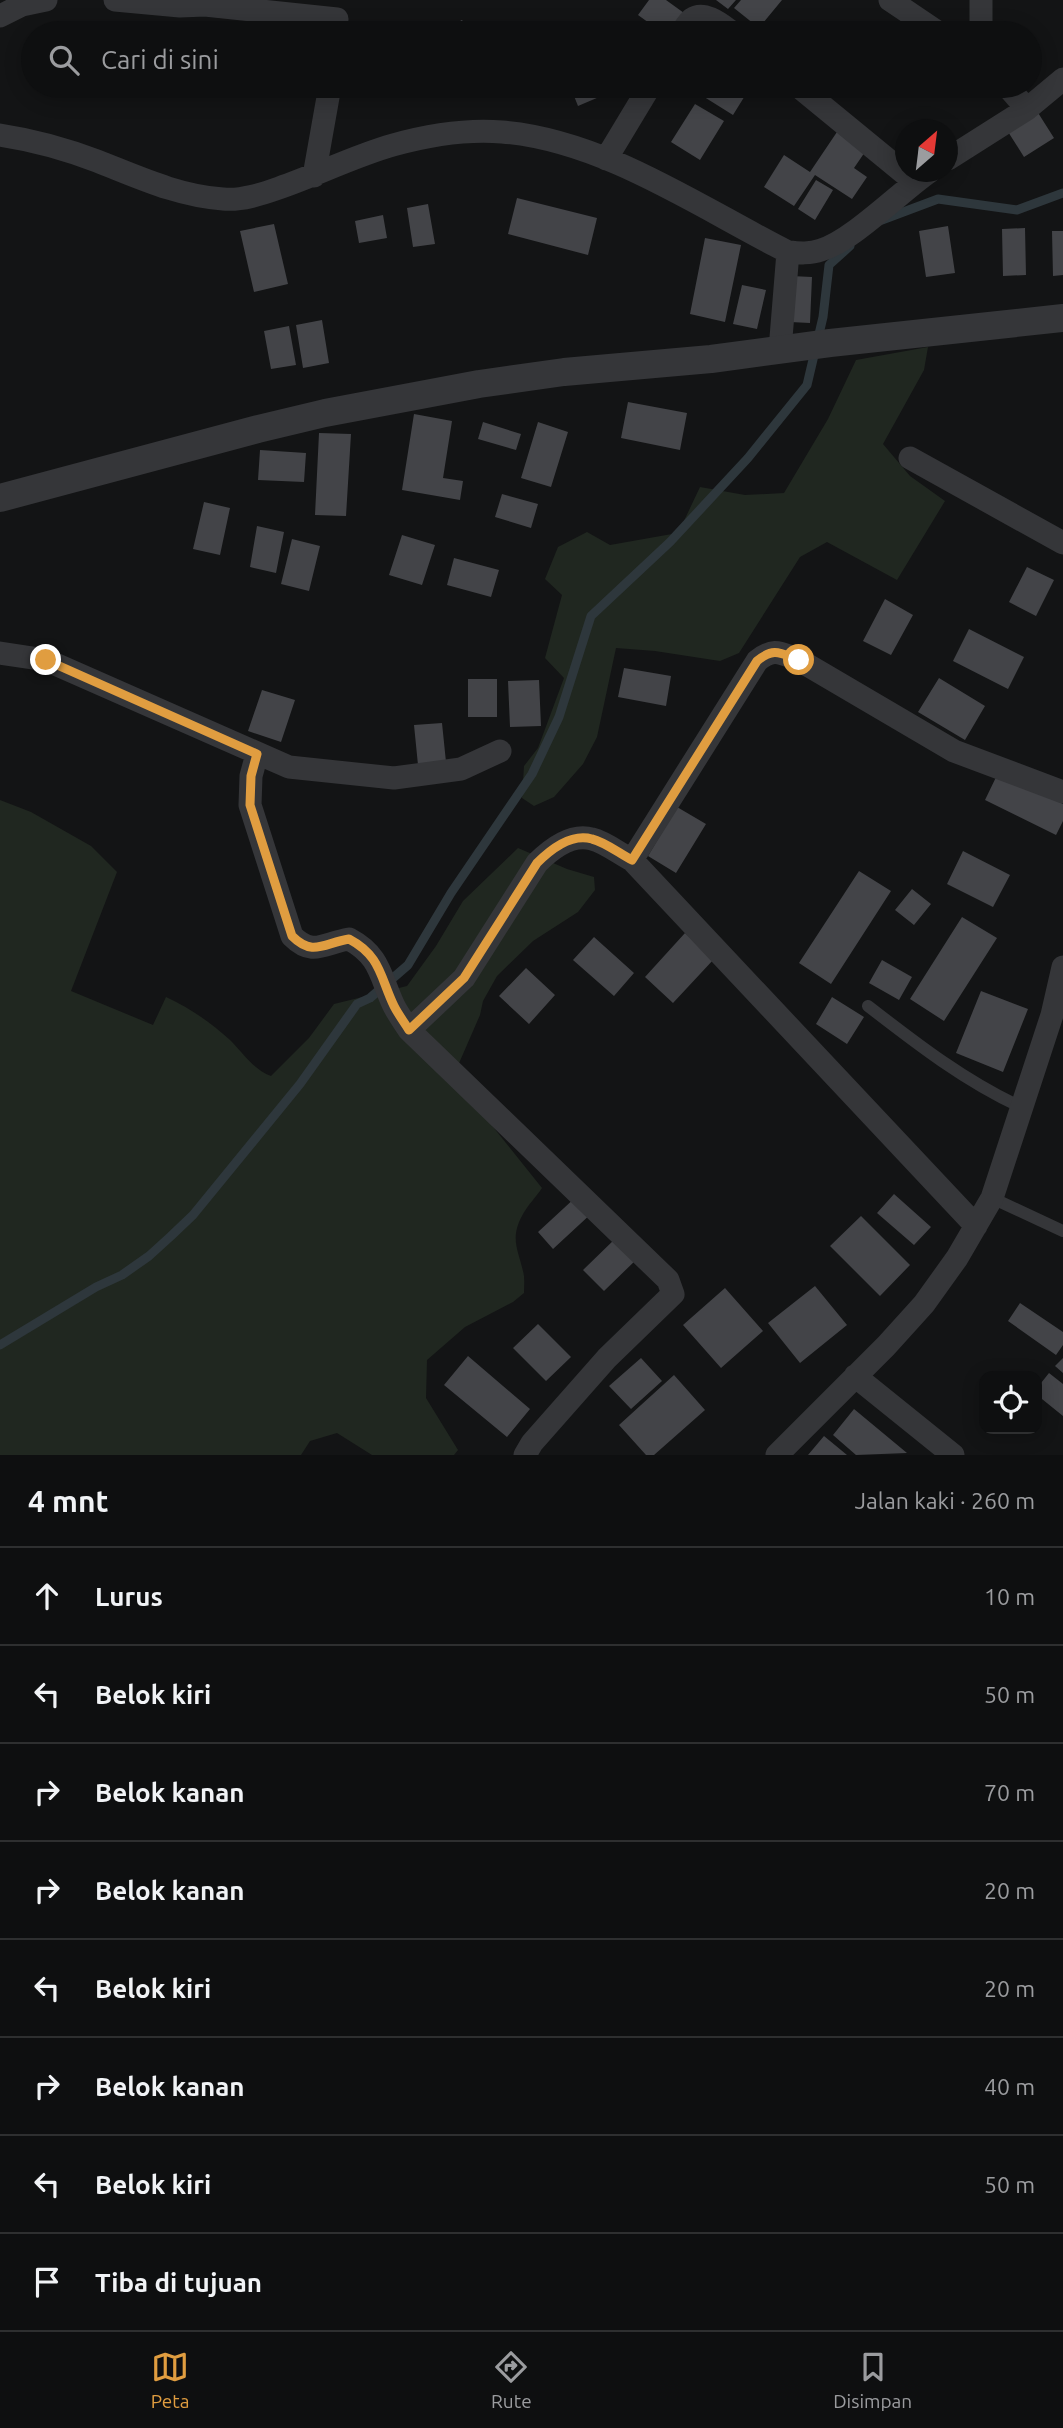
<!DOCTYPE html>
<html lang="id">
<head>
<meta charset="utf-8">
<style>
	:root { --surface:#0e0f10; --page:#1c1d1e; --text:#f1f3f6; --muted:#9b9c9f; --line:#2e2f30; --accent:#e09d40 }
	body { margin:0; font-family:Ubuntu,sans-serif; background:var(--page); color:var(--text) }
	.controls { position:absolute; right:21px; bottom:21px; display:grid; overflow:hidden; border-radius:14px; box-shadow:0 4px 18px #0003 }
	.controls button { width:63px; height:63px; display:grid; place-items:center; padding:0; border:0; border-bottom:2px solid var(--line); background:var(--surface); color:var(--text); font:35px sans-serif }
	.compass { position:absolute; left:895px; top:119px; width:63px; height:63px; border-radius:50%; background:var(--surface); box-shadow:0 4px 18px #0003; rotate:28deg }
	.stop { position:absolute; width:21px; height:21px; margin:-16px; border:5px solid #e09d40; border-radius:50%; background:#fff }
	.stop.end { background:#e09d40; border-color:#fff; box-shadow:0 2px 7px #0008 }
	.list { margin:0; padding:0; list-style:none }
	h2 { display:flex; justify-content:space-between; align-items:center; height:91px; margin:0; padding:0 28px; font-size:30px }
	h2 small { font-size:23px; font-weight:400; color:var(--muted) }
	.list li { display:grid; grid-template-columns:46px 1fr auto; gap:21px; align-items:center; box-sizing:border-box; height:98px; padding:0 28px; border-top:2px solid var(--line) }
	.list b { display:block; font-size:26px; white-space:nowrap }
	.list em { font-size:23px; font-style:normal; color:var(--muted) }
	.icon { flex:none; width:38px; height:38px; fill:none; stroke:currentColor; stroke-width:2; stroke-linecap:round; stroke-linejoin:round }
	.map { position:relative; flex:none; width:1063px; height:1455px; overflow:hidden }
	.search { position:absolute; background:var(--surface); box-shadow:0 4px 18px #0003; left:21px; right:21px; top:21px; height:77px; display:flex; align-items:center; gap:18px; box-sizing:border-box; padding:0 24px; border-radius:38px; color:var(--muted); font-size:26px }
	.sheet { height:875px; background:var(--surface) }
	nav { display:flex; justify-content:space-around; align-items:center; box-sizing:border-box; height:98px; border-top:2px solid var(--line); background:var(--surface); font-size:19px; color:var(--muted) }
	nav a { display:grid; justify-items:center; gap:4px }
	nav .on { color:var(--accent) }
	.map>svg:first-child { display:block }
	.green { fill:#202720 }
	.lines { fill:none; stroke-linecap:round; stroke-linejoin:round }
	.stream { stroke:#2e373c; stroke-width:9 }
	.building { fill:#434448 }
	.service { stroke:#353639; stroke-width:12 }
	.minor { stroke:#353639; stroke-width:23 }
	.tertiary { stroke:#353639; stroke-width:28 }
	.route { stroke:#e09d40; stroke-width:9 }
</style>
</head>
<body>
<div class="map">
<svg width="1063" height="1455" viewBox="0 0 1063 1455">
	<rect width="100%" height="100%" fill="#131415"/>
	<path class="green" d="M 928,347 L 924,370 L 883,444 L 910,476 L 945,501 L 897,580 L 827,542 L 800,557 L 739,653 L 720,661 L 655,651 L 616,648 L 597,737 L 583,764 L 554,797 L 534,806 L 522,798 L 524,766 L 538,748 L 564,678 L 545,658 L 562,595 L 545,579 L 558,547 L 587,532 L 610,545 L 672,534 L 683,523 L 700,487 L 745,495 L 784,493 L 828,419 L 856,360 Z
		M 0,800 L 31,812 L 91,846 L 117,872 L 71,991 L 153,1025 L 166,997 C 190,1008 210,1022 230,1040 C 244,1054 253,1069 271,1076 L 309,1038 L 334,1004 L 407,986 L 436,946 L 463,901 L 518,848 L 567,869 L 594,877 L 595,890 L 578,912 L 533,941 L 497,976 L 483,1001 L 480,1015 L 453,1077 L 542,1188 C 536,1197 527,1206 522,1216 C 510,1238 518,1250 523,1271 C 525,1278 524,1286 524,1293 L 513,1302 L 465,1327 L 427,1360 L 426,1398 L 458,1450 L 454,1455 L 372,1455 L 337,1433 L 310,1441 L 301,1455 L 0,1455 Z"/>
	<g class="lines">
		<path class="stream" d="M 882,220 L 938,199 L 1017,210 L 1063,193
			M 0,1345 L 96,1287 L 122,1275 L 149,1256 L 171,1236 L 193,1215 L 300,1084 L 357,1004 L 370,998 L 408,965 L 451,893 L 532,774 L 559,717 L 591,616 L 670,542 L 748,458 L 807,385 L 823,317 L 829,265 L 850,246"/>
	</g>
	<path class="building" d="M 649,0 L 666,0 L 684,13 L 668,33 L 663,33 L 638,15 Z
		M 716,0 L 736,0 L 728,9 Z
		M 741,0 L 782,0 L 759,28 L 734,8 Z
		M 910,19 L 929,33 L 899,33 Z
		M 461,20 L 491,33 L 455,33 Z
		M 570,86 L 625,86 L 578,106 Z
		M 707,86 L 751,86 L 733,115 L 701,95 Z
		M 695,104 L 724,121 L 700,160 L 671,142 Z
		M 1035,108 L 1054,138 L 1024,157 L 1005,127 Z
		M 839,129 L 867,149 L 854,168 L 867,177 L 852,199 L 815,175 L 794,206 L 764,187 L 784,155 L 810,172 Z
		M 816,180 L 833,190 L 815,220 L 798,209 Z
		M 517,198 L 597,218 L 588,255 L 508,234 Z
		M 428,204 L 435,244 L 413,247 L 407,208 Z
		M 383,215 L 387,238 L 359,243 L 355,221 Z
		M 274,224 L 288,284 L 254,292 L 240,231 Z
		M 948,226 L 955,273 L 926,277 L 919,231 Z
		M 1025,228 L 1026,275 L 1003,276 L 1002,229 Z
		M 1052,231 L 1063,231 L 1063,275 L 1053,276 Z
		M 705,238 L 741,245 L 725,322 L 690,314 Z
		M 791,276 L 812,277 L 810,323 L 790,322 Z
		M 742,285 L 766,290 L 757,329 L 733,324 Z
		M 322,320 L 329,363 L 303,368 L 296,325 Z
		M 289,326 L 296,365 L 271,369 L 264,331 Z
		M 628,402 L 687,413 L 680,450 L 621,438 Z
		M 414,414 L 452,421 L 443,478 L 463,481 L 460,500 L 402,490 Z
		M 483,422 L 521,434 L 516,450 L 478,439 Z
		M 538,422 L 568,432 L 551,487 L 521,478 Z
		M 319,433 L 351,434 L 346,516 L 315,515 Z
		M 260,450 L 306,453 L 304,482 L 258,480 Z
		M 502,494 L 538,504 L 531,528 L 495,517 Z
		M 204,502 L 230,508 L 220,555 L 193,549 Z
		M 257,526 L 284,532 L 276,573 L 250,567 Z
		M 402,535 L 435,545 L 422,585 L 389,575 Z
		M 292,539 L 320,546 L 309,591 L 281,584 Z
		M 454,558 L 499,570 L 491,597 L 447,585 Z
		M 1027,567 L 1054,580 L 1036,616 L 1009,602 Z
		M 885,599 L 913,615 L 891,655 L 863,641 Z
		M 969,629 L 1024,657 L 1008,689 L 953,661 Z
		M 624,668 L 671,676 L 666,706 L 618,697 Z
		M 939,678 L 985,706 L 965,740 L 918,712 Z
		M 468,679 L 497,679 L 497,717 L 468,717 Z
		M 539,680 L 541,726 L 510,727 L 508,681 Z
		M 262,690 L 295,700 L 281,742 L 248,731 Z
		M 442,723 L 446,762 L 418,765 L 414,725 Z
		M 999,771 L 1063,804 L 1063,821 L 1056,835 L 985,800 Z
		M 677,807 L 706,824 L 676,873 L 648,856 Z
		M 963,851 L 1010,875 L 993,907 L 947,884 Z
		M 859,871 L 891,891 L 831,984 L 799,963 Z
		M 912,889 L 931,904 L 914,925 L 895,910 Z
		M 962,917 L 997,938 L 944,1021 L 910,999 Z
		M 685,933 L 714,959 L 673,1003 L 645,977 Z
		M 594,937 L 634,973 L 614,996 L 573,960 Z
		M 882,960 L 912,977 L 899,1000 L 869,983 Z
		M 526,968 L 555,995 L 529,1024 L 499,996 Z
		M 981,991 L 1028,1009 L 1003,1072 L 956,1053 Z
		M 832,997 L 864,1017 L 847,1044 L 816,1024 Z
		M 894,1194 L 931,1227 L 914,1245 L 877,1213 Z
		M 577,1196 L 593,1212 L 553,1249 L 538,1232 Z
		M 861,1216 L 910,1265 L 880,1296 L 830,1246 Z
		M 618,1236 L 639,1257 L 604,1291 L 583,1270 Z
		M 815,1286 L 847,1325 L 800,1363 L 768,1323 Z
		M 725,1288 L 763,1331 L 721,1368 L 683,1325 Z
		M 1020,1303 L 1063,1332 L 1063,1345 L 1056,1355 L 1008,1321 Z
		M 538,1324 L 571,1357 L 546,1381 L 513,1348 Z
		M 468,1356 L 530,1409 L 507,1437 L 444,1385 Z
		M 641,1358 L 662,1381 L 631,1409 L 609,1386 Z
		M 1063,1358 L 1063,1373 L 1055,1366 Z
		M 1049,1373 L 1063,1384 L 1063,1416 L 1037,1395 L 1037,1388 Z
		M 674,1375 L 705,1410 L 654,1455 L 646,1455 L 619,1425 Z
		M 854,1409 L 907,1453 L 856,1455 L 833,1435 Z
		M 824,1436 L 847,1455 L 808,1455 Z"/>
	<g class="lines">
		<path class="service" d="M 868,1006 C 917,1044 966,1082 1023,1108
			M 992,1198 L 1063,1231"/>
		<path class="minor" d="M 115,0 L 180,6 L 205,5 L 337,19
			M 890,0 L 939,33
			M 0,16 L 22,5 L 46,0
			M 681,33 C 684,29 688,22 692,19 C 705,10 723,26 733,33
			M 981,33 L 981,0
			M 798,86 L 915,182
			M 1007,86 L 1027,109
			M 0,135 C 33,140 66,149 97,161 C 138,177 178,196 223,199 C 241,201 262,194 279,188 C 317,175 354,156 393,145 C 429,135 465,129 502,132 C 603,140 699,207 788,252 C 799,253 810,254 821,250 C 852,241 900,192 929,172
			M 606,159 L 650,86
			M 948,159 L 1027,109 L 1063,79
			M 314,176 L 330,86
			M 780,350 L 788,252
			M 910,458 L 1063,543
			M 0,653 L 46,660 L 289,767 L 394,778 L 461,769 L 500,751
			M 257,754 L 251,776 L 250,805 L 292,936 C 313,957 324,943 349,939 C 381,956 380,977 394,1006 C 398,1014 404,1022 409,1030
			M 632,860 L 757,661 C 774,647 780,653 799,660 L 954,751 L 1063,792
			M 855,1376 L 953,1455
			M 525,1455 L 532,1443 L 607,1358 L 673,1294 L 668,1280 L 409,1030 L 464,978 L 537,863 C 550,850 571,833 592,839 C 605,842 620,854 632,860 L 976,1226
			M 777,1455 L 886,1346 L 924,1304 L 957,1258 L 992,1198 L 1052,1015 L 1063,967"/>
		<path class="tertiary" d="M 0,498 L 258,429 L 325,413 L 479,384 L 564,372 L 711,359 L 830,343 L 1063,318"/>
	</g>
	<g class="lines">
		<path class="route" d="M 46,660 L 257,754 L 251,776 L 250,805 L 292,936 C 313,957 324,943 349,939 C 381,956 380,977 394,1006 C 398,1014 404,1022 409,1030 L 464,978 L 537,863 C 550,850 571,833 592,839 C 605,842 620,854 632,860 L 757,661 C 774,647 780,653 799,660"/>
	</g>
</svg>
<div class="controls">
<button><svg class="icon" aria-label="locate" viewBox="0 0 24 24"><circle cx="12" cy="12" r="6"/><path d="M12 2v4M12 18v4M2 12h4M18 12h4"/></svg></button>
</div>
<svg class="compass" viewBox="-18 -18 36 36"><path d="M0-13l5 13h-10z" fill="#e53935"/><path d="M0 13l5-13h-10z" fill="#9b9c9f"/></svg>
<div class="stop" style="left:799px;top:660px"></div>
<div class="stop end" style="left:46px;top:660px"></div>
<div class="search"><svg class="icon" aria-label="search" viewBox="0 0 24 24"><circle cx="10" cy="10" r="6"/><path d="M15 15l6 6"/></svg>Cari di sini</div>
</div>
<section class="sheet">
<h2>4 mnt<small>Jalan kaki · 260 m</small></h2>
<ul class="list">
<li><svg class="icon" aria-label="ahead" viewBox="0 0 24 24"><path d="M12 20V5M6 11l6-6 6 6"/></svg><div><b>Lurus</b></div><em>10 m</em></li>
<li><svg class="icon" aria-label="left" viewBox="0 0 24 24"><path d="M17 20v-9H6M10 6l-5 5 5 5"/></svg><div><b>Belok kiri</b></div><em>50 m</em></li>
<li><svg class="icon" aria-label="right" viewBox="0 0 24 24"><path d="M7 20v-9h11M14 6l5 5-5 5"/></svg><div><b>Belok kanan</b></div><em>70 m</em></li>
<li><svg class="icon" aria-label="right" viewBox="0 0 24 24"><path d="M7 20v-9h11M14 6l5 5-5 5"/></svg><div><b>Belok kanan</b></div><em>20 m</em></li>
<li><svg class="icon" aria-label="left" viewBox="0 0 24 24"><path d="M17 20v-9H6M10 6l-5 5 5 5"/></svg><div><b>Belok kiri</b></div><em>20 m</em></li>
<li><svg class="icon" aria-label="right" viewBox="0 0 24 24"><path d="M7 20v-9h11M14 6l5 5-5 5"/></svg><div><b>Belok kanan</b></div><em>40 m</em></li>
<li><svg class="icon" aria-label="left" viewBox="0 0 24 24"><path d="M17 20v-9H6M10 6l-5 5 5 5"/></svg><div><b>Belok kiri</b></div><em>50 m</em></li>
<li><svg class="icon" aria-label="arrive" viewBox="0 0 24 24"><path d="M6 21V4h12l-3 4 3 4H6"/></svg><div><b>Tiba di tujuan</b></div></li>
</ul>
</section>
<nav>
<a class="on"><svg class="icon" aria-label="map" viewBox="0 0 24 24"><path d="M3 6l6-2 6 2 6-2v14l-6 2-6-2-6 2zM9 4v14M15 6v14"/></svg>Peta</a>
<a><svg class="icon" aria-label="directions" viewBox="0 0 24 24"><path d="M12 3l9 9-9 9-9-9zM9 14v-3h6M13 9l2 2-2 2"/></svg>Rute</a>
<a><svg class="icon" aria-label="saved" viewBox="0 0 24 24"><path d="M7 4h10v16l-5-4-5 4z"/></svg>Disimpan</a>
</nav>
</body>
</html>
